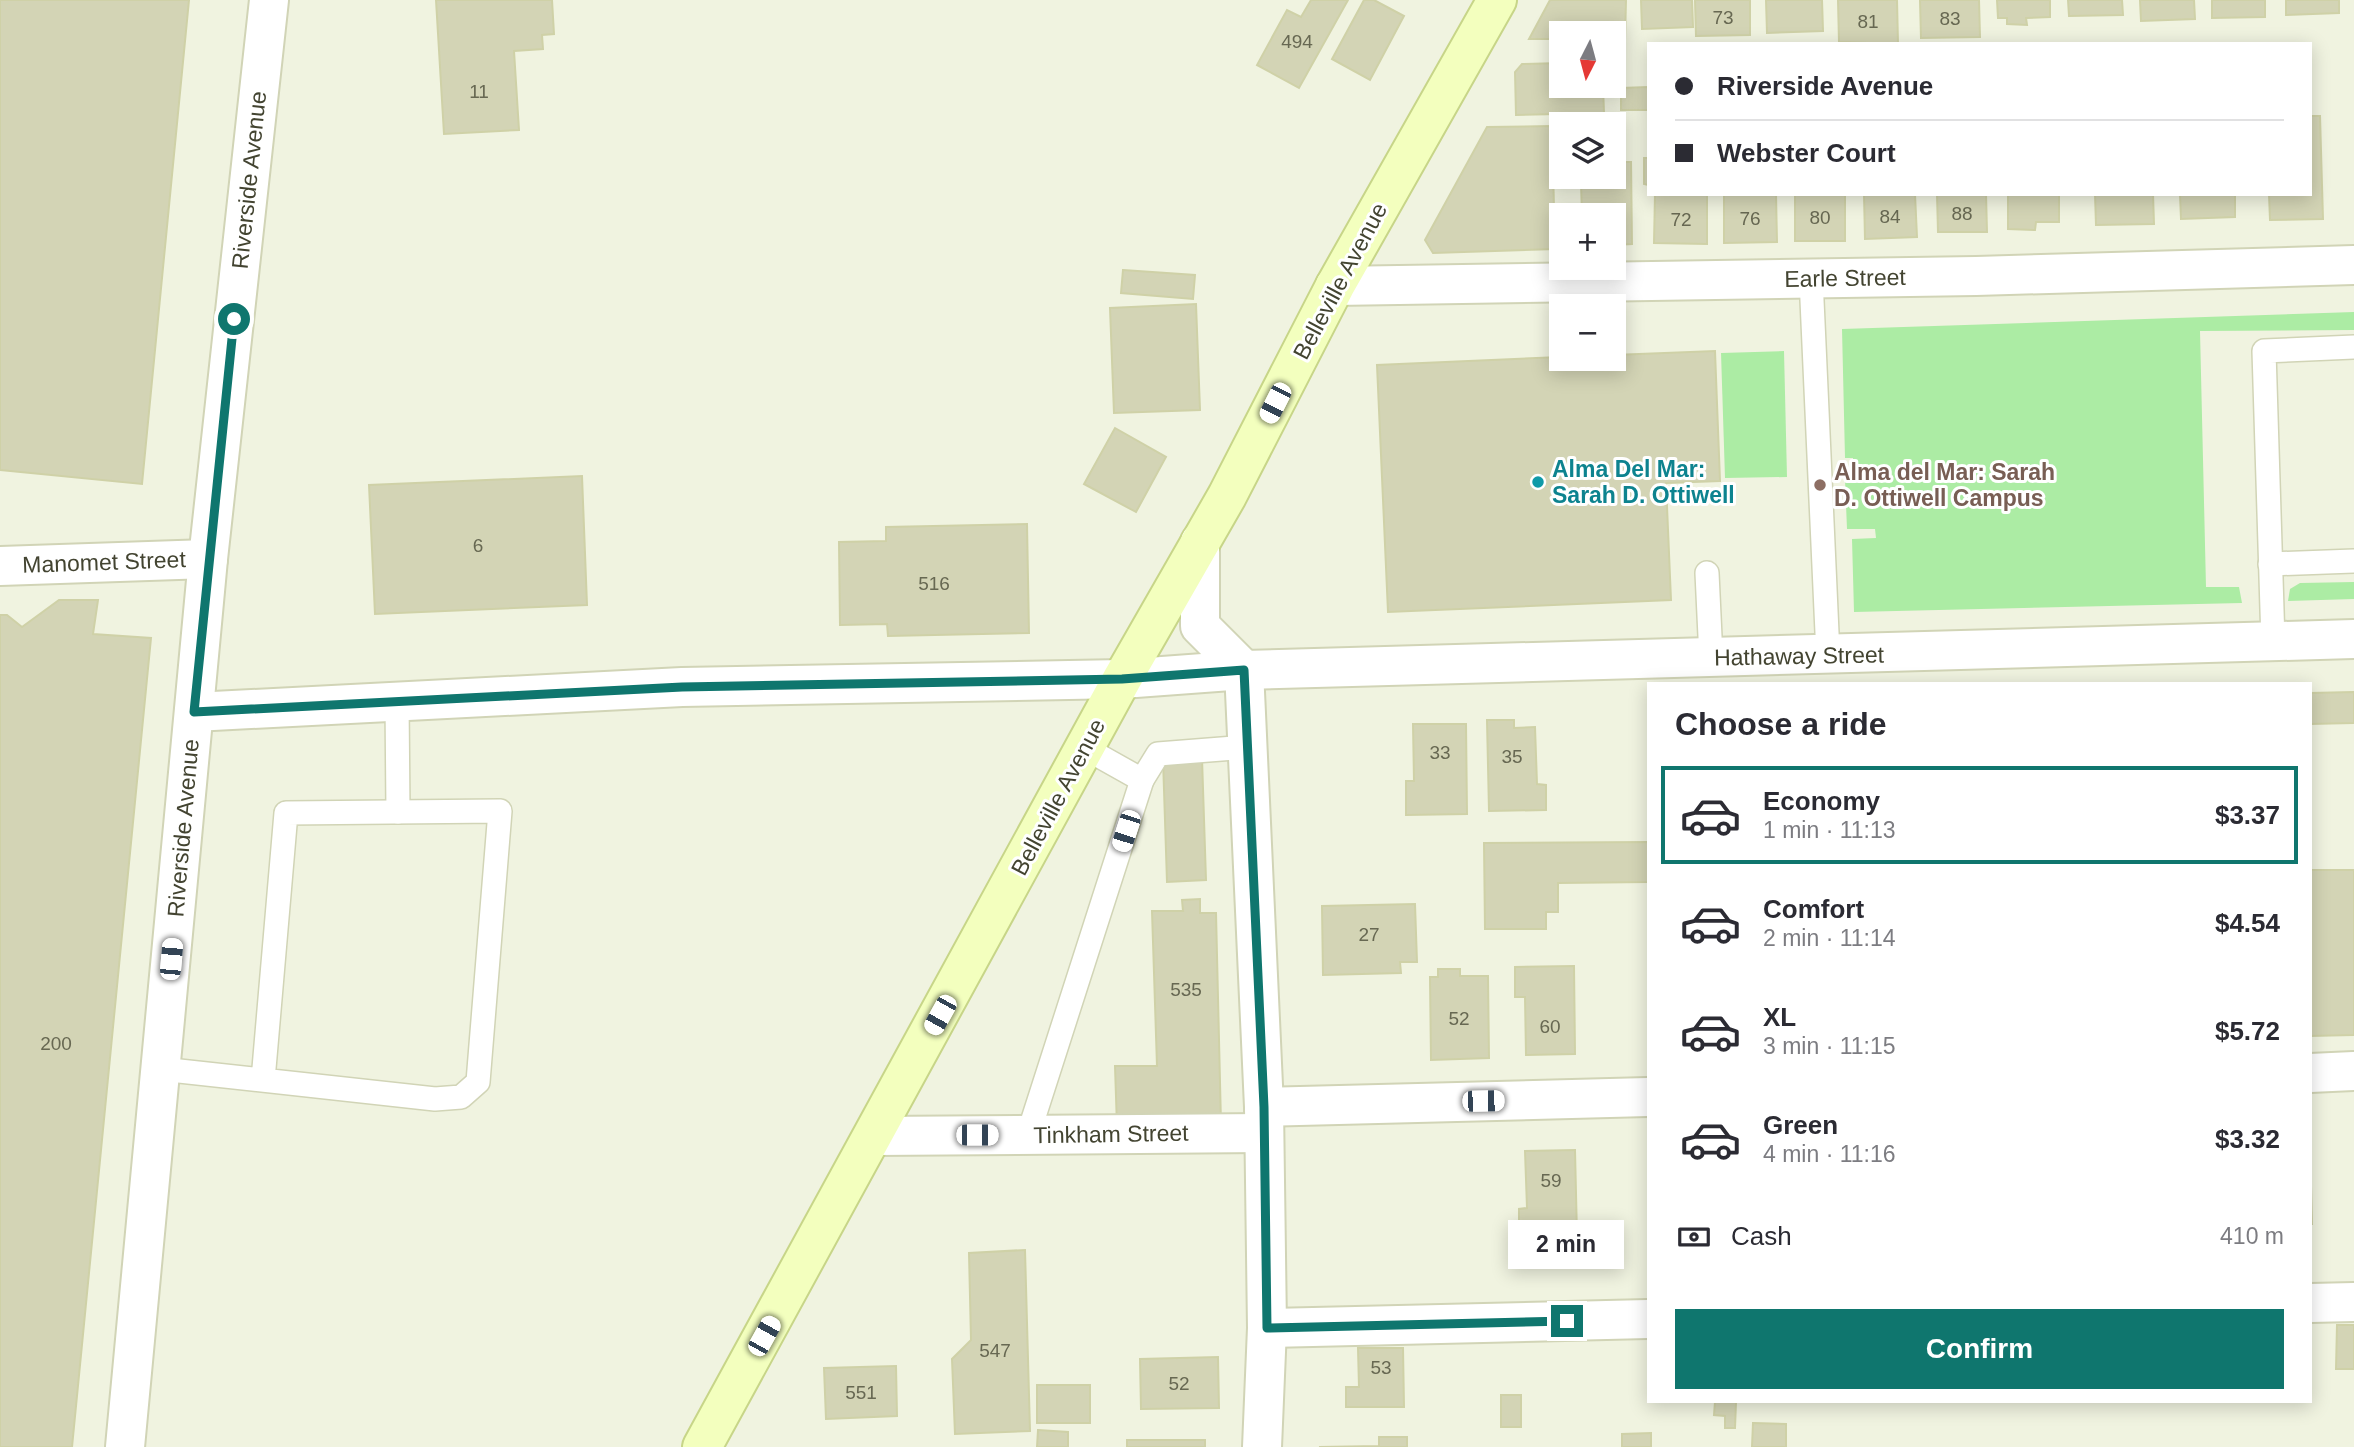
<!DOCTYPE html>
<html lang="en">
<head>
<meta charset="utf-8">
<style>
	:root { --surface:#fff; --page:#f2f2f3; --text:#2b2b33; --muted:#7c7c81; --line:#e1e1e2; --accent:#0f766e }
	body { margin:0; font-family:Helvetica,sans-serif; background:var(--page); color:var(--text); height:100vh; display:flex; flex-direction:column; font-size:26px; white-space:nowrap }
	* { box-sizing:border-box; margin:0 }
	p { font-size:23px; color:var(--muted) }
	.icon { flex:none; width:38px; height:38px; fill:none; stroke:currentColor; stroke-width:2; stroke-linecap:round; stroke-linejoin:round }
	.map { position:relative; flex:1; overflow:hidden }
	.side { position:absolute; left:1647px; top:682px; width:665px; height:721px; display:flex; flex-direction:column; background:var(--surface); border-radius:0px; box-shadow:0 4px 18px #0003 }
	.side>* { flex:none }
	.hud { position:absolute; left:1647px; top:42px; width:665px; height:154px; border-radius:0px; box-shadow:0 4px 18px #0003; display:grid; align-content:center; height:154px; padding:0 28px; background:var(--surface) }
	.needle { width:46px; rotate:186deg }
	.controls { position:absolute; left:1549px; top:21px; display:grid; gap:14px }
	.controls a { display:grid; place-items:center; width:77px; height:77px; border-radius:0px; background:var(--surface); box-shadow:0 4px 18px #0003; font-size:35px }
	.end { position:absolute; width:32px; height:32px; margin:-16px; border:9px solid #0f766e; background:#fff; box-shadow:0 0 0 4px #fff }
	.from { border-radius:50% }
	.bubble { position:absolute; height:49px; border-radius:0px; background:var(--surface); box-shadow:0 4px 18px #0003; font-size:23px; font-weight:700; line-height:49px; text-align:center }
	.car { position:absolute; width:21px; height:42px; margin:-21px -10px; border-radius:9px; box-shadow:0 0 5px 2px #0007; background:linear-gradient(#fff 24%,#345 0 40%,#fff 0 76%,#345 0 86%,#fff 0) }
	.hud b { display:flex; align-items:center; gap:24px; height:66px; font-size:26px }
	.hud b+b { border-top:2px solid var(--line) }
	.hud i { width:18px; height:18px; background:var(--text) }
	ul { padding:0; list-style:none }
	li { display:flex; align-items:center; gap:21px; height:98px; margin:0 14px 10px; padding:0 14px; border:4px solid transparent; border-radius:0px }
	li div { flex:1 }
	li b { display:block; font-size:26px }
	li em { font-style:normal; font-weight:700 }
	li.current { border-color:var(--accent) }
	li>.icon { width:63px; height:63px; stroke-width:1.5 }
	h2 { padding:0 28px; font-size:32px; line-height:84px }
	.pay { display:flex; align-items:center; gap:18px; height:77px; padding:0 28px; font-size:26px }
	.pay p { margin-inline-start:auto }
	.button { display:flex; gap:14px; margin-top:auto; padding:14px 28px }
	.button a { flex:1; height:80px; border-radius:0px; background:var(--accent); color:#fff; font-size:28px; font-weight:700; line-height:80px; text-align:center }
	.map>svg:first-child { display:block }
</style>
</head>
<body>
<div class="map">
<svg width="2354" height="1447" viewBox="0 0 2354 1447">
	<rect width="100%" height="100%" fill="#f0f3e0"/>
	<g fill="#aceca4">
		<path d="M2354,312v18l-154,1 6,256h33l3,16 -388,9 -2,-73 24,-1 -1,-9h-28l-2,-49h8v-22h-8l-3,-129z"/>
		<path d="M1784,351l3,126 -62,1 -4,-125z"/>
		<path d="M2354,582v17l-66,2 2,-12 10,-6z"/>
	</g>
	<g fill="#d3d4b5" stroke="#cfd1a7" stroke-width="2">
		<path d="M0,0h189l-47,484 -142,-14z"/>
		<path d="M436,0h116l2,34 -12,1 1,14 -29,2 5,79 -75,4z"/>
		<path d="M1311,0h37l-49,88 -42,-23 30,-55 14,7z"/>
		<path d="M1364,0h10l30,16 -34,64 -38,-21z"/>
		<path d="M1550,0h76l-1,40h-11v-7h-53v6h-32z"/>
		<path d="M1641,0h51l1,27 -51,2z"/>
		<path d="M1695,0h55v35l-54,1z"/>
		<path d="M1766,0h56l1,31 -56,2z"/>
		<path d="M1838,0h59l1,44 -59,-2z"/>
		<path d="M1920,0h59l1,37 -59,1z"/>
		<path d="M1997,0h53v17l-24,1 1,7 -20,-1v-6h-9z"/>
		<path d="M2068,0h54l1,15 -54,1z"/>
		<path d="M2140,0h54l1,19 -54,2z"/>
		<path d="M2212,0h53v17l-53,1z"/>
		<path d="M2286,0h53v13l-53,2z"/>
		<path d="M1561,63v23h42l1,27 -88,2 -1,-43 7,-8z"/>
		<path d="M1648,87v23h-27v-22z"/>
		<path d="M2310,116h10l3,103 -53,1 -1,-26h41z"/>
		<path d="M1552,126l3,123 -122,4 -8,-13 62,-113z"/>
		<path d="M1644,158h4v27l-4,-1z"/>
		<path d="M1614,162h17l1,82 -18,1v-30h-32l-1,-32 -12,1v-7h45z"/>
		<path d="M1655,194h52v50l-53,-1z"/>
		<path d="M1724,194h52l1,48 -53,1z"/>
		<rect x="1795" y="194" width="50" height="47"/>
		<path d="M1864,194h51l2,43 -52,2z"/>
		<path d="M1937,194h49l1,38h-49z"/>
		<path d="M2008,194h51v28h-23l-1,8 -27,-1z"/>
		<path d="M2095,194h58l1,30 -58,1z"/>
		<path d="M2180,194h55v23l-54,2z"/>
		<path d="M1123,270l72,5 -2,24 -72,-6z"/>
		<path d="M1196,304l4,106 -86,3 -4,-105z"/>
		<path d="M1715,351l5,130 -54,2 5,117 -283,12 -11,-247 184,-8 53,2v-4z"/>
		<path d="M1115,428l51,29 -30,55 -52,-28z"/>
		<path d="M582,476l5,129 -212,9 -6,-129z"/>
		<path d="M1027,524l2,109 -141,3 -1,-12 -47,1 -1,-83 47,-1v-14z"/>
		<path d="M59,600h39l-5,34 58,4 -79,809h-72v-832h7l15,12z"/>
		<path d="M2354,692v31l-44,1v-31z"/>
		<path d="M1487,720h27v8l21,-1 2,57 9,1v25l-57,1z"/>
		<path d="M1413,724h53l1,90 -61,1v-34h8z"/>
		<path d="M1202,758l4,122 -39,2 -4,-123z"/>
		<path d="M1648,842v40l-90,1v29h-12v17h-61l-1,-86z"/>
		<path d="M2310,870h44v165l-44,1z"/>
		<path d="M1200,899v14h16l5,211 -104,3 -2,-61h42l-5,-155h31l-1,-11z"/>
		<path d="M1415,904l2,58h-17l1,11 -78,2 -1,-69z"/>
		<path d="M1574,966l1,88 -49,1 -1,-58h-10v-30z"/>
		<path d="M1438,969h22v7h28l1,82 -58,2 -1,-83h8z"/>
		<path d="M2310,1148l2,76h-2z"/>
		<path d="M1575,1150l2,86 -58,2v-29l8,-1 -2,-57z"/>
		<path d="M1025,1250l5,181 -75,3 -3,-75 19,-19 -2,-87z"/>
		<path d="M2337,1325h17v44h-18z"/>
		<path d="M1358,1348h45l1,59h-58v-20h13z"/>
		<path d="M1218,1357l1,51 -78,1 -1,-50z"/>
		<path d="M896,1366l1,50 -71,3 -2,-51z"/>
		<rect x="1037" y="1385" width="53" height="38"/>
		<rect x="1501" y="1395" width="20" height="32"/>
		<path d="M1715,1402h21l-1,26h-10v-12l-11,-1z"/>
		<path d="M1753,1423l33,1v23h-34z"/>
		<path d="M1038,1430l30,2v15h-31z"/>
		<path d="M1651,1433v14h-29v-13z"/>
		<path d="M1379,1437h28v10h-88l60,-1z"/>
		<rect x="1127" y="1440" width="78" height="7"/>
	</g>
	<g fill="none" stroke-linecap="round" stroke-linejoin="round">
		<defs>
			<g id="service">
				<path d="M1811,278l17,377"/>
				<path d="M2270,564l84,-3"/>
				<path d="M1707,573l4,85"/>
				<path d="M2273,642l-9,-291 90,-4"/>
				<path d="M397,701l1,111"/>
				<path d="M1142,780l16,-26 89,-7"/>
				<path d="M161,1069l274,30 26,-2 17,-15 22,-271 -214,2 -23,267"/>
				<path d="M1028,1135l114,-355 -57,-32"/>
			</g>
			<g id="minor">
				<path d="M1335,286l641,-10 378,-11"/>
				<path d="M1200,542v84l44,44 20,437 3,221 -5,119"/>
				<path d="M0,566l208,-7"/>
				<path d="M194,712l488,-25 440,-8 122,-9 1110,-31"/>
				<path d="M2310,1073l44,-2"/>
				<path d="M1264,1107l384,-10"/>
				<path d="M874,1136l390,-3"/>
				<path d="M2310,1303l44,-1"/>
				<path d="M1267,1328l381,-9"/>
			</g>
			<path id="tertiary" d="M125,1447l83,-888 61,-559"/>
			<path id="secondary" d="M702,1447l420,-768 105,-183 108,-210 162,-286"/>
		</defs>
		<use href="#service" stroke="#d1d4b6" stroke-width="26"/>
		<use href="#minor" stroke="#d1d4b6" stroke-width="42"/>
		<use href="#tertiary" stroke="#d1d4b6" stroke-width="42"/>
		<use href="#secondary" stroke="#c7d588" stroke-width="42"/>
		<use href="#service" stroke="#fff" stroke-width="23"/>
		<use href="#minor" stroke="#fff" stroke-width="38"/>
		<use href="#tertiary" stroke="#fff" stroke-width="38"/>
		<use href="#secondary" stroke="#f3ffbe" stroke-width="38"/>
	</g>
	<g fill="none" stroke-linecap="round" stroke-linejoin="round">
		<path stroke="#0f766e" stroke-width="9" d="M234,319l-40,393 488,-25 440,-8 122,-9 20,437 3,221 300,-7"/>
	</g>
	<circle fill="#0f9aa8" stroke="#fff" stroke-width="2.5" cx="1538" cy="482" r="7"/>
	<circle fill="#8d6e63" stroke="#fff" stroke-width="2.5" cx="1820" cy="485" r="7"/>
	<g text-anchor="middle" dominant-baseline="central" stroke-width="6" stroke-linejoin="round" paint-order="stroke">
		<g font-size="19" fill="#676852">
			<text x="1723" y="17">73</text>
			<text x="1950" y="18">83</text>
			<text x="1868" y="21">81</text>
			<text x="1297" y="41">494</text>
			<text x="479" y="91">11</text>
			<text x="1962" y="213">88</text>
			<text x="1890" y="216">84</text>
			<text x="1820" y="217">80</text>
			<text x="1750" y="218">76</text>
			<text x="1681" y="219">72</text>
			<text x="478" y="545">6</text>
			<text x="934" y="583">516</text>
			<text x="1440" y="752">33</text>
			<text x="1512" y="756">35</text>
			<text x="1369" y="934">27</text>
			<text x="1186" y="989">535</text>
			<text x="1459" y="1018">52</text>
			<text x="1550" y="1026">60</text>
			<text x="56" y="1043">200</text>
			<text x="1551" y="1180">59</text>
			<text x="995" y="1350">547</text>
			<text x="1381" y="1367">53</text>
			<text x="1179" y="1383">52</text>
			<text x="861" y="1392">551</text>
		</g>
		<g font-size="23" fill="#434431" stroke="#fff">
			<text transform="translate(249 180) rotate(-84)">Riverside Avenue</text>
			<text transform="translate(1845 278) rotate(-1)">Earle Street</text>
			<text transform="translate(1340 281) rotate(-62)">Belleville Avenue</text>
			<text transform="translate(104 562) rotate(-2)">Manomet Street</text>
			<text transform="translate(1799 656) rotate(-1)">Hathaway Street</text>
			<text transform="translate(1058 797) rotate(-62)">Belleville Avenue</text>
			<text transform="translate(183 828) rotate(-85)">Riverside Avenue</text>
			<text transform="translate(1111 1134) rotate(-1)">Tinkham Street</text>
		</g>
		<g font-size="23" font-weight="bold" fill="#0d838f" stroke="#fff" text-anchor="start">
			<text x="1552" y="469">Alma Del Mar:<tspan x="1552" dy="26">Sarah D. Ottiwell</tspan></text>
		</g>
		<g font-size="23" font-weight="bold" fill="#785e54" stroke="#fff" text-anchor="start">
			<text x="1834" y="472">Alma del Mar: Sarah<tspan x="1834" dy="26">D. Ottiwell Campus</tspan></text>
		</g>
	</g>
</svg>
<div class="controls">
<a><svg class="needle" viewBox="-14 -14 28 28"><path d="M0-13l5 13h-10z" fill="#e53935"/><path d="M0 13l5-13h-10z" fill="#7c7c81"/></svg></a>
<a><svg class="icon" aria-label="layers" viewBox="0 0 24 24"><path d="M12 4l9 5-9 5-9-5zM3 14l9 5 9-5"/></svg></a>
<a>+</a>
<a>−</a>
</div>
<i class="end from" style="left:234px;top:319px"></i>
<i class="end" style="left:1567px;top:1321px"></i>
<div class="bubble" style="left:1508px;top:1220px;width:116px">2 min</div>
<i class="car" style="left:1275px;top:403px;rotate:207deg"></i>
<i class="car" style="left:1126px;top:831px;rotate:198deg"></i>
<i class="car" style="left:171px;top:959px;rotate:5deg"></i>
<i class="car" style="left:940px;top:1015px;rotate:209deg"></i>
<i class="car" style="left:1483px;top:1101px;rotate:89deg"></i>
<i class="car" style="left:977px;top:1135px;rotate:90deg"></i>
<i class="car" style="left:764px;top:1336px;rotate:29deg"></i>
<div class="hud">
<b><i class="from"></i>Riverside Avenue</b>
<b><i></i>Webster Court</b>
</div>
<section class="side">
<h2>Choose a ride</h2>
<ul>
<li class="current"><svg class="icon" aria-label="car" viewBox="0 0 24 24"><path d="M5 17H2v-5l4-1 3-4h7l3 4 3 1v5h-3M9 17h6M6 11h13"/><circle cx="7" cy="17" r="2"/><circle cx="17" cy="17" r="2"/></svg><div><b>Economy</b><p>1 min · 11:13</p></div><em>$3.37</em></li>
<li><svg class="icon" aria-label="car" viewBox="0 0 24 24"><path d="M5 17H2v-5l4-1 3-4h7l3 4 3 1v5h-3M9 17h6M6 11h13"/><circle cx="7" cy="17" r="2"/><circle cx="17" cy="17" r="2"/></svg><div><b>Comfort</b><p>2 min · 11:14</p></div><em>$4.54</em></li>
<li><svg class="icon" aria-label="car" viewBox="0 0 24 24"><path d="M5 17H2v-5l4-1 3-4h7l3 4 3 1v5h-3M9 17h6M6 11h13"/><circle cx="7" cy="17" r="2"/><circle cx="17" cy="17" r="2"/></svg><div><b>XL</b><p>3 min · 11:15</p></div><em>$5.72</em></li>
<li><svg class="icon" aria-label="car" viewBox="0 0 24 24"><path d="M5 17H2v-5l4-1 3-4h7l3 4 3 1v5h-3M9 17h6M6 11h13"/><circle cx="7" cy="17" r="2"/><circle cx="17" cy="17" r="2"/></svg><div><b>Green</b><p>4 min · 11:16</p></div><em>$3.32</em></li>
</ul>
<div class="pay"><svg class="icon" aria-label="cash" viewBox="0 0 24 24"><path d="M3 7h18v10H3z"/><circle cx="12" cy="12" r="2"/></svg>Cash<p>410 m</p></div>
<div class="button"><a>Confirm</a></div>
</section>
</div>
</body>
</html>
